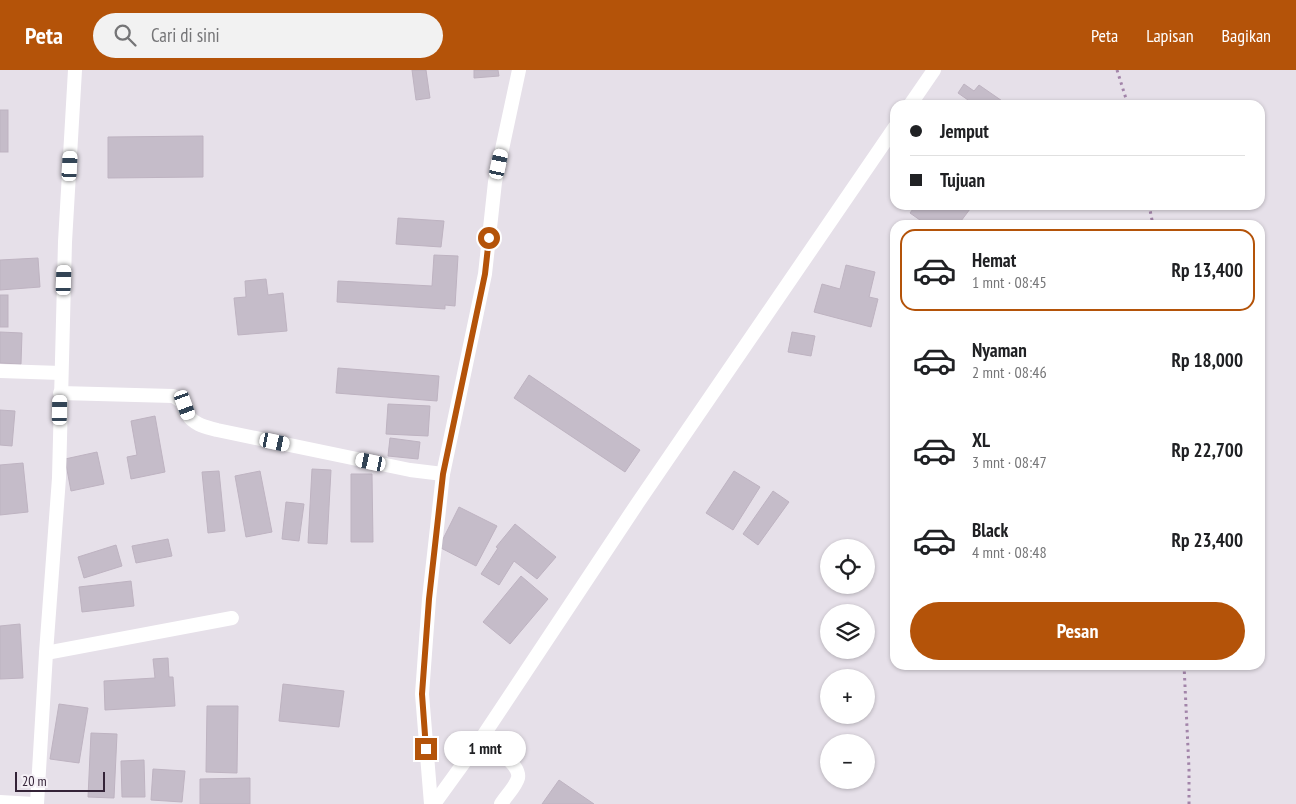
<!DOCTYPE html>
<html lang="id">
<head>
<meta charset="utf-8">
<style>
	:root { --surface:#fff; --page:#f2f2f2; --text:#202124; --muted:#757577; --line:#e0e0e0; --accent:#b45309 }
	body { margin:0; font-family:"PT Sans Narrow",sans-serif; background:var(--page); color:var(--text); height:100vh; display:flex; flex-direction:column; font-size:19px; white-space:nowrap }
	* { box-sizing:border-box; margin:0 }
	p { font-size:16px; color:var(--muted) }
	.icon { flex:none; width:28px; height:28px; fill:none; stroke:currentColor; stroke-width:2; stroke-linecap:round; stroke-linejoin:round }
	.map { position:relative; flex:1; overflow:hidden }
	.details { position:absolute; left:890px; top:150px; width:375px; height:450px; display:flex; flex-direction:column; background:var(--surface); border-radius:15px; box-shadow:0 1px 4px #0004 }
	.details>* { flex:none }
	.hud { position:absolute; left:890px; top:30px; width:375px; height:110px; border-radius:15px; box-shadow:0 1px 4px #0004; display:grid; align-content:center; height:110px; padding:0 20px; background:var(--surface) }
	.controls { position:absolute; left:820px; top:469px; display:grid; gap:10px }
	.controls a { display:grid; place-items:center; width:55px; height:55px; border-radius:50%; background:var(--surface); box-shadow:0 1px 4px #0004; font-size:25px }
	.scale { position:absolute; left:15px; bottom:12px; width:90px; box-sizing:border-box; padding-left:5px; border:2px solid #342337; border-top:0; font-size:14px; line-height:18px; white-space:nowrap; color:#342337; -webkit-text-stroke:4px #f4f0f6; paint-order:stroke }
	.end { position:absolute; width:22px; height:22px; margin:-11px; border:6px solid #b45309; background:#fff; box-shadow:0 0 0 2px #fff }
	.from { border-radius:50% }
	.bubble { position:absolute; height:35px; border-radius:18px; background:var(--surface); box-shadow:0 1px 4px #0004; font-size:16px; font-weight:700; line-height:35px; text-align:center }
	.car { position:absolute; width:15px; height:30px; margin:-15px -8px; border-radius:6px; box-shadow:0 0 4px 1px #0007; background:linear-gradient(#fff 24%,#345 0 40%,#fff 0 76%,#345 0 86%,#fff 0) }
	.hud b { display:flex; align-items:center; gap:18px; height:48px; font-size:19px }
	.hud b+b { border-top:1px solid var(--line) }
	.hud i { width:12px; height:12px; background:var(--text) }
	ul { padding:9px 0 0; list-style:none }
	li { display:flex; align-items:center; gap:15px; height:82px; margin:0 10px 8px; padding:0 10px; border:2px solid transparent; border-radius:15px }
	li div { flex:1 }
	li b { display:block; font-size:19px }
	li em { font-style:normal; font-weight:700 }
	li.current { border-color:var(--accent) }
	li>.icon { width:45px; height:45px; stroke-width:1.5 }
	.cta { display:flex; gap:10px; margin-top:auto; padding:10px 20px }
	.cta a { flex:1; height:58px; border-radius:30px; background:var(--accent); color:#fff; font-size:20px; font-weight:700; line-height:58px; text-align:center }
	header { display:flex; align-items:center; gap:30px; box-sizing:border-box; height:70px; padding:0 25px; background:var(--accent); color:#fff }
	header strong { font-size:24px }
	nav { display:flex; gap:28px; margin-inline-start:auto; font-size:18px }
	.search { width:350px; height:45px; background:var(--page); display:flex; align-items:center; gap:12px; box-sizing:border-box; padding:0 18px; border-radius:28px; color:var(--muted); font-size:19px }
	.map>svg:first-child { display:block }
</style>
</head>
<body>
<header>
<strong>Peta</strong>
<div class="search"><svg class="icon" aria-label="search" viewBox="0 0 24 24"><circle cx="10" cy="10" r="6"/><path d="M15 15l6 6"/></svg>Cari di sini</div>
<nav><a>Peta</a><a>Lapisan</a><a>Bagikan</a></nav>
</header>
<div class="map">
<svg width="1296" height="734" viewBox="0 0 1296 734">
	<rect width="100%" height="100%" fill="#e6e0e9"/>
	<g fill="#c5bcc9" stroke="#beb3c1">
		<path d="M412,0h14l4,28 -14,2z"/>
		<path d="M474,0h24l1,6 -25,2z"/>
		<path d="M964,14l10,7 5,-6 29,20h-43l3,-5 -10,-7z"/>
		<rect x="0" y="40" width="8" height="42"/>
		<path d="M203,66v41l-95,1v-41z"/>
		<path d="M916,135h57l-15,20h-31l-17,-12z"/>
		<path d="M398,148l46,3 -3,26 -45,-3z"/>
		<path d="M434,185l24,1 -3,50 -10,-1v4l-108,-7 1,-21 94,5z"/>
		<path d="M38,188l2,29 -40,3v-30z"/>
		<path d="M846,195l29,7 -6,25 9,2 -7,28 -57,-15 8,-28 18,5z"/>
		<path d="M266,209l2,16 15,-2 4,38 -49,4 -4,-37 12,-1 -1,-16z"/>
		<rect x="0" y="225" width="8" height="32"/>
		<path d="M0,262l22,1 -1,31 -21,-1z"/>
		<path d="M792,262l23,4 -4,20 -23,-4z"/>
		<path d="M338,298l101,8 -2,25 -101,-8z"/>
		<path d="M529,305l111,75 -15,22 -111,-74z"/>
		<path d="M388,334l42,2 -2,30 -42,-2z"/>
		<path d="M0,340l15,1 -3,35 -12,-1z"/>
		<path d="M155,346l10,56 -34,7 -4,-22 10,-2 -6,-34z"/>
		<path d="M390,368l30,4 -2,17 -30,-3z"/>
		<path d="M97,382l7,32 -33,7 -6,-32z"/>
		<path d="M23,393l5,49 -28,3v-50z"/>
		<path d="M312,399l19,1 -4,74 -19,-1z"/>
		<path d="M219,401l6,60 -17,2 -6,-61z"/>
		<path d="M260,401l12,61 -26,5 -11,-61z"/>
		<path d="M734,401l26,16 -27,43 -27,-17z"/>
		<path d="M351,404h21l1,68h-22z"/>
		<path d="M773,421l16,11 -31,43 -15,-11z"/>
		<path d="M286,432l18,2 -5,37 -17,-2z"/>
		<path d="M459,437l38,19 -21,40 -37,-19z"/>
		<path d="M515,454l41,33 -19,22 -23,-18 -15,24 -18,-11 17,-26 -2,-1z"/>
		<path d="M168,469l4,17 -36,7 -4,-17z"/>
		<path d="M116,475l6,21 -38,12 -6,-21z"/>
		<path d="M521,506l27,23 -38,45 -27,-22z"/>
		<path d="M131,511l3,25 -52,6 -3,-25z"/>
		<path d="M20,554l3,54 -23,1v-53z"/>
		<path d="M168,588l1,19h4l2,29 -70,4 -1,-29 51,-3 -2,-19z"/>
		<path d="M283,614l61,7 -5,36 -60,-6z"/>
		<path d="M59,634l29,4 -9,55 -29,-4z"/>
		<path d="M207,636h31l-1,67 -31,-1z"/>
		<path d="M91,663l26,1 -3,64 -26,-1z"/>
		<path d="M144,690l1,37h-23l-1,-36z"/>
		<path d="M153,699l32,2 -3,31 -31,-2z"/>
		<path d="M250,708v26h-50v-25z"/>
		<path d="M559,710l35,24h-52z"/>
	</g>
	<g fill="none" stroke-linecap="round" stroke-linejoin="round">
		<g stroke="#a284a9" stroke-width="3" stroke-dasharray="2.5 4" stroke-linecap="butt">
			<path d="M1117,0l11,35"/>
			<path d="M1149,135l4,20"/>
			<path d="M1184,595l5,104v35"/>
		</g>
		<path stroke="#fff" stroke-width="14" d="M481,669c10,7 40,25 37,39 -2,8 -12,18 -17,26"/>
		<g stroke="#fff" stroke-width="14">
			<path d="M910,35l24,-35"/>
			<path d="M0,301l61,2"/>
			<path d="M60,323l113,3c12,6 9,9 15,19 6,10 19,12 29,15l193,40 33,4 42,-200 10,-92 24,-112"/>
			<path d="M46,583l186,-35"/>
			<path d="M0,732l34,2"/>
			<path d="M37,734l9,-151 13,-175 6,-236 10,-172"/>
			<path d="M431,734l-9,-110 7,-95 14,-125"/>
			<path d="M434,734l47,-65 156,-235 258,-377"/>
		</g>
	</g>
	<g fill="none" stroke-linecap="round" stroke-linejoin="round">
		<path stroke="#b45309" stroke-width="6" d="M426,679l-4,-55 7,-95 14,-125 42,-200 4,-36"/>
	</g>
</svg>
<div class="controls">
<a><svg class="icon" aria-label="locate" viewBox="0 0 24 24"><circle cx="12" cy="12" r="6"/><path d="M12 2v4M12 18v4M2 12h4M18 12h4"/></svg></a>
<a><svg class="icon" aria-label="layers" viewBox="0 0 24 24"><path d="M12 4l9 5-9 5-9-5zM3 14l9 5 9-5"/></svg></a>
<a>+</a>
<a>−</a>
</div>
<div class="scale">20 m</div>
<i class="end from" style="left:489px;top:168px"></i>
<i class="end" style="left:426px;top:679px"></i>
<div class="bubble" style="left:444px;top:661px;width:82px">1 mnt</div>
<i class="car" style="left:499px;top:94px;rotate:12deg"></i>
<i class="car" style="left:70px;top:96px;rotate:3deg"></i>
<i class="car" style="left:64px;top:210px;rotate:2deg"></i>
<i class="car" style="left:185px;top:335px;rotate:160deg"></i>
<i class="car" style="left:60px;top:340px;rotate:1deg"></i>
<i class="car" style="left:275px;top:372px;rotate:102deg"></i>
<i class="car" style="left:371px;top:392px;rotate:282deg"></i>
<div class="hud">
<b><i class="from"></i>Jemput</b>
<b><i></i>Tujuan</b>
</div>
<section class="details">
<ul>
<li class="current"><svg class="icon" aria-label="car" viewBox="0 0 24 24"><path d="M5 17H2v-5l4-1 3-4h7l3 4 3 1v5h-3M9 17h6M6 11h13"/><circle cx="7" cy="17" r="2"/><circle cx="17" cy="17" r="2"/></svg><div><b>Hemat</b><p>1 mnt · 08:45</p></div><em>Rp 13,400</em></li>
<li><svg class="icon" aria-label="car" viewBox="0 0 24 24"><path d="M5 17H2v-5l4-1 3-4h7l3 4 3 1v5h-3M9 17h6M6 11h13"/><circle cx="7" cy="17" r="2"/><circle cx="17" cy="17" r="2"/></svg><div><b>Nyaman</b><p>2 mnt · 08:46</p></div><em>Rp 18,000</em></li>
<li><svg class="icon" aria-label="car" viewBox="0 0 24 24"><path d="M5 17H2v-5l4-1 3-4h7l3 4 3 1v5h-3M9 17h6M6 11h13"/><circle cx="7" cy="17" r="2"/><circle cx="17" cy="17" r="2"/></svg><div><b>XL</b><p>3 mnt · 08:47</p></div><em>Rp 22,700</em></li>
<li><svg class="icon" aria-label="car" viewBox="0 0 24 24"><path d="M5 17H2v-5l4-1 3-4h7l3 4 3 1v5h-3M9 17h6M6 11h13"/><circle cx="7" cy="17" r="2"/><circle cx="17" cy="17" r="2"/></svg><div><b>Black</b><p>4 mnt · 08:48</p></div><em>Rp 23,400</em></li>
</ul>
<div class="cta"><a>Pesan</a></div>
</section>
</div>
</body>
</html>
